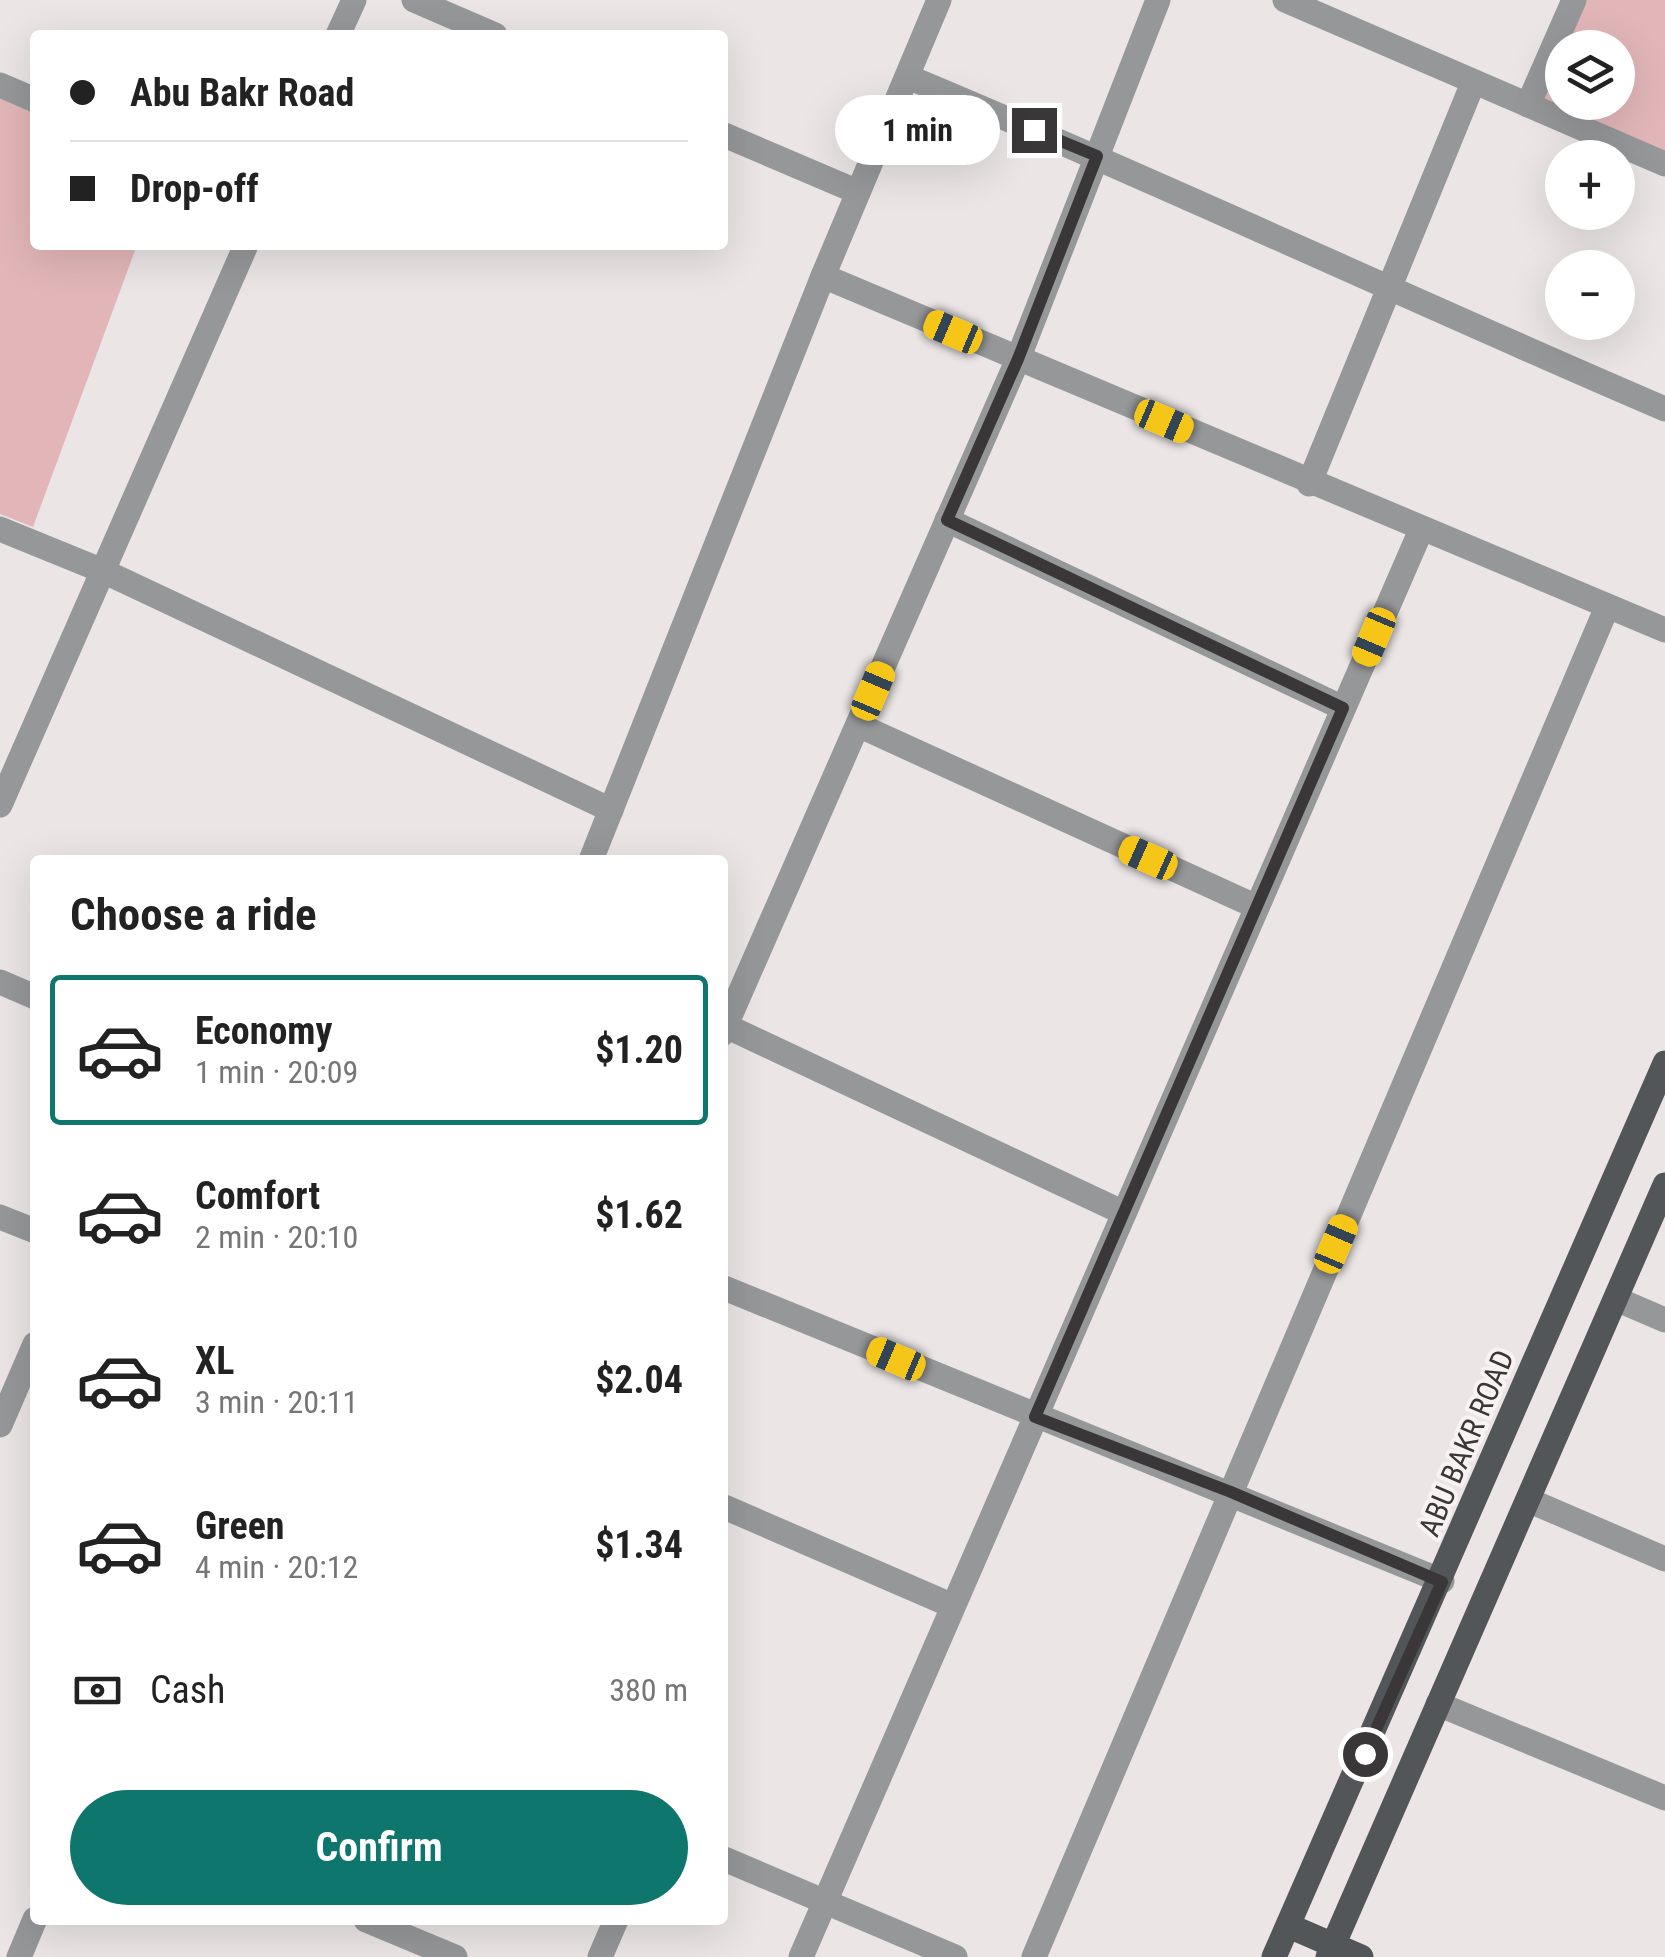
<!DOCTYPE html>
<html lang="en">
<head>
<meta charset="utf-8">
<style>
	:root { --surface:#fff; --page:#f2f2f2; --text:#222; --muted:#767676; --line:#e0e0e0; --accent:#0f766e }
	body { margin:0; font-family:"Roboto Condensed",sans-serif; background:var(--page); color:var(--text); height:100vh; display:flex; flex-direction:column; font-size:38px; white-space:nowrap }
	* { box-sizing:border-box; margin:0 }
	p { font-size:32px; color:var(--muted) }
	.icon { flex:none; width:55px; height:55px; fill:none; stroke:currentColor; stroke-width:2; stroke-linecap:round; stroke-linejoin:round }
	.map { position:relative; flex:1; overflow:hidden }
	.side { position:absolute; left:30px; top:855px; width:698px; height:1070px; display:flex; flex-direction:column; background:var(--surface); border-radius:10px; box-shadow:0 10px 40px #0002 }
	.side>* { flex:none }
	.top-card { position:absolute; left:30px; top:30px; width:698px; height:220px; border-radius:10px; box-shadow:0 10px 40px #0002; display:grid; align-content:center; height:220px; padding:0 40px; background:var(--surface) }
	.tools { position:absolute; left:1545px; top:30px; display:grid; gap:20px }
	.tools a { display:grid; place-items:center; width:90px; height:90px; border-radius:50%; background:var(--surface); box-shadow:0 10px 40px #0002; font-size:50px }
	.end { position:absolute; width:45px; height:45px; margin:-22px; border:12px solid #393737; background:#fff; box-shadow:0 0 0 5px #fff }
	.from { border-radius:50% }
	.bubble { position:absolute; height:70px; border-radius:35px; background:var(--surface); box-shadow:0 10px 40px #0002; font-size:32px; font-weight:700; line-height:70px; text-align:center }
	.car { position:absolute; width:30px; height:60px; margin:-30px -15px; border-radius:12px; box-shadow:0 0 8px 2px #0007; background:linear-gradient(#f5c518 24%,#345 0 40%,#f5c518 0 76%,#345 0 86%,#f5c518 0) }
	.top-card b { display:flex; align-items:center; gap:35px; height:95px; font-size:38px }
	.top-card b+b { border-top:2px solid var(--line) }
	.top-card i { width:25px; height:25px; background:var(--text) }
	ul { padding:0; list-style:none }
	li { display:flex; align-items:center; gap:30px; height:150px; margin:0 20px 15px; padding:0 20px; border:5px solid transparent; border-radius:10px }
	li div { flex:1 }
	li b { display:block; font-size:38px }
	li em { font-style:normal; font-weight:700 }
	li.on { border-color:var(--accent) }
	li>.icon { width:90px; height:90px; stroke-width:1.5 }
	h2 { padding:0 40px; font-size:45px; line-height:120px }
	.pay { display:flex; align-items:center; gap:25px; height:110px; padding:0 40px; font-size:38px }
	.pay p { margin-inline-start:auto }
	.button { display:flex; gap:20px; margin-top:auto; padding:20px 40px }
	.button a { flex:1; height:115px; border-radius:60px; background:var(--accent); color:#fff; font-size:40px; font-weight:700; line-height:115px; text-align:center }
	.map>svg:first-child { display:block }
</style>
</head>
<body>
<div class="map">
<svg width="1665" height="1957" viewBox="0 0 1665 1957">
	<rect width="100%" height="100%" fill="#ebe5e5"/>
	<g fill="#e2b6b9" fill-rule="evenodd">
		<path d="M1574,0h91v164l-137,-59zM1562,48h56v54h-56z"/>
		<path d="M0,77l35,15v153h102l-104,282 -33,-13z"/>
	</g>
	<g fill="none" stroke-linecap="round" stroke-linejoin="round">
		<g stroke="#959799" stroke-width="25">
			<path d="M414,0l81,35"/>
			<path d="M1285,0l380,164"/>
			<path d="M338,35l16,-35"/>
			<path d="M908,77c255,106 504,224 757,332"/>
			<path d="M0,85l35,15"/>
			<path d="M1528,105l46,-105"/>
			<path d="M722,134l136,58"/>
			<path d="M823,276l842,354"/>
			<path d="M1309,484l164,-401"/>
			<path d="M947,520l396,188"/>
			<path d="M0,529l103,42 508,239"/>
			<path d="M858,725l399,182"/>
			<path d="M0,805l246,-560"/>
			<path d="M591,860l232,-584 116,-276"/>
			<path d="M0,982l35,15"/>
			<path d="M726,1026l398,187"/>
			<path d="M722,1034l296,-675 140,-359"/>
			<path d="M0,1217l35,14"/>
			<path d="M722,1287l720,294"/>
			<path d="M1616,1299l49,21"/>
			<path d="M0,1425l35,-81"/>
			<path d="M1528,1500l137,59"/>
			<path d="M722,1506l231,100"/>
			<path d="M1438,1704l227,94"/>
			<path d="M722,1858l233,99"/>
			<path d="M366,1920l89,37"/>
			<path d="M19,1957l16,-38"/>
			<path d="M600,1957l16,-37"/>
			<path d="M801,1957l620,-1427"/>
			<path d="M1034,1957l573,-1350"/>
		</g>
		<g stroke="#535659" stroke-width="25">
			<path d="M1289,1926l72,31"/>
			<path d="M1274,1957l391,-894"/>
			<path d="M1328,1957l337,-772"/>
		</g>
	</g>
	<g fill="none" stroke-linecap="round" stroke-linejoin="round">
		<path stroke="#393737" stroke-width="12" d="M1034,130l63,26 -79,203 -71,161 396,188 -308,709 196,75 211,90 -77,172"/>
	</g>
	<g text-anchor="middle" dominant-baseline="central" stroke-width="8" stroke-linejoin="round" paint-order="stroke">
		<g font-size="30" fill="#393737" stroke="#f9f2f2">
			<text transform="translate(1466 1443) rotate(-67)">ABU BAKR ROAD</text>
		</g>
	</g>
</svg>
<div class="tools">
<a><svg class="icon" aria-label="layers" viewBox="0 0 24 24"><path d="M12 4l9 5-9 5-9-5zM3 14l9 5 9-5"/></svg></a>
<a>+</a>
<a>−</a>
</div>
<i class="end from" style="left:1365px;top:1754px"></i>
<i class="end" style="left:1034px;top:130px"></i>
<div class="bubble" style="left:835px;top:95px;width:165px">1 min</div>
<i class="car" style="left:953px;top:332px;rotate:293deg"></i>
<i class="car" style="left:1164px;top:421px;rotate:113deg"></i>
<i class="car" style="left:1374px;top:637px;rotate:203deg"></i>
<i class="car" style="left:873px;top:691px;rotate:23deg"></i>
<i class="car" style="left:1148px;top:858px;rotate:294deg"></i>
<i class="car" style="left:1336px;top:1244px;rotate:23deg"></i>
<i class="car" style="left:896px;top:1359px;rotate:293deg"></i>
<div class="top-card">
<b><i class="from"></i>Abu Bakr Road</b>
<b><i></i>Drop-off</b>
</div>
<section class="side">
<h2>Choose a ride</h2>
<ul>
<li class="on"><svg class="icon" aria-label="car" viewBox="0 0 24 24"><path d="M5 17H2v-5l4-1 3-4h7l3 4 3 1v5h-3M9 17h6M6 11h13"/><circle cx="7" cy="17" r="2"/><circle cx="17" cy="17" r="2"/></svg><div><b>Economy</b><p>1 min · 20:09</p></div><em>$1.20</em></li>
<li><svg class="icon" aria-label="car" viewBox="0 0 24 24"><path d="M5 17H2v-5l4-1 3-4h7l3 4 3 1v5h-3M9 17h6M6 11h13"/><circle cx="7" cy="17" r="2"/><circle cx="17" cy="17" r="2"/></svg><div><b>Comfort</b><p>2 min · 20:10</p></div><em>$1.62</em></li>
<li><svg class="icon" aria-label="car" viewBox="0 0 24 24"><path d="M5 17H2v-5l4-1 3-4h7l3 4 3 1v5h-3M9 17h6M6 11h13"/><circle cx="7" cy="17" r="2"/><circle cx="17" cy="17" r="2"/></svg><div><b>XL</b><p>3 min · 20:11</p></div><em>$2.04</em></li>
<li><svg class="icon" aria-label="car" viewBox="0 0 24 24"><path d="M5 17H2v-5l4-1 3-4h7l3 4 3 1v5h-3M9 17h6M6 11h13"/><circle cx="7" cy="17" r="2"/><circle cx="17" cy="17" r="2"/></svg><div><b>Green</b><p>4 min · 20:12</p></div><em>$1.34</em></li>
</ul>
<div class="pay"><svg class="icon" aria-label="cash" viewBox="0 0 24 24"><path d="M3 7h18v10H3z"/><circle cx="12" cy="12" r="2"/></svg>Cash<p>380 m</p></div>
<div class="button"><a>Confirm</a></div>
</section>
</div>
</body>
</html>
